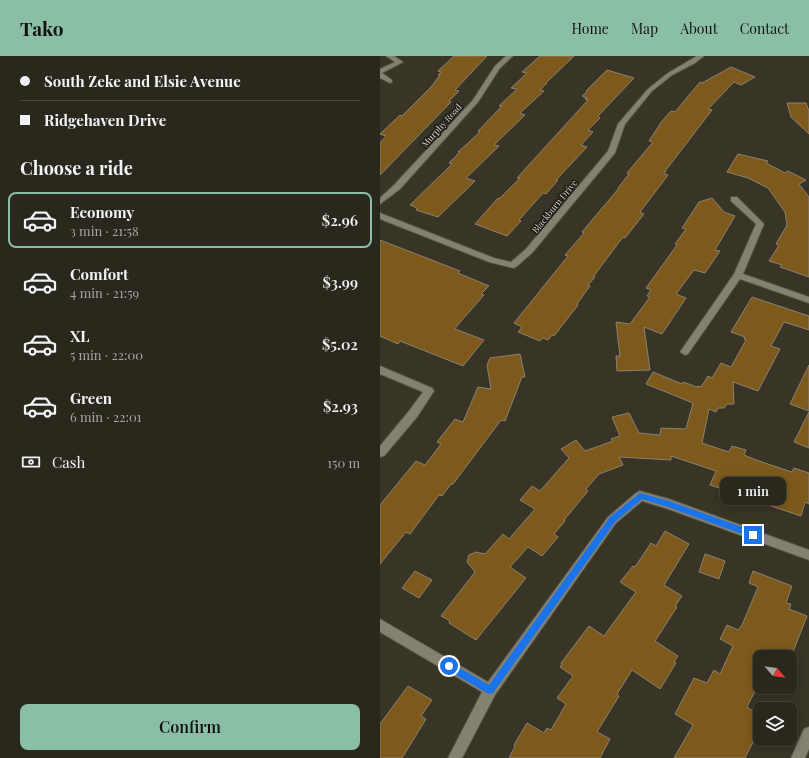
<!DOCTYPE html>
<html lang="en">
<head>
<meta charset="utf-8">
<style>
	:root { --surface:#2a271c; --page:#322f25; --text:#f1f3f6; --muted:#a5a5a3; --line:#46443b; --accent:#8abfa5 }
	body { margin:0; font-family:"Playfair Display",serif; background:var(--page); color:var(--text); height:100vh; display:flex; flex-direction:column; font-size:15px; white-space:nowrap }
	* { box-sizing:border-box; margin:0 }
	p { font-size:13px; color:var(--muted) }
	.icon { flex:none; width:22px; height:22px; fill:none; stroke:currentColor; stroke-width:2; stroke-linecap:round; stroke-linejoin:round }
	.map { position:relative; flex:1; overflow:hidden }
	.sheet { display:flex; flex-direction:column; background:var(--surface); width:380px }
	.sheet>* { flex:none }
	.banner { display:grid; align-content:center; height:88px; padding:0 20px; background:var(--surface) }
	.needle { width:26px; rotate:118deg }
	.tools { position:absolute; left:373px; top:594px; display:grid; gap:8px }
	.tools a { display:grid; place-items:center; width:44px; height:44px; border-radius:8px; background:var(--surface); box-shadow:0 2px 10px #0003,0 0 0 1px var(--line); font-size:20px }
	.end { position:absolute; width:18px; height:18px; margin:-9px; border:5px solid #1a73e8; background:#fff; box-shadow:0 0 0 2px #fff }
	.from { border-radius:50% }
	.bubble { position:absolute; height:28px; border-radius:8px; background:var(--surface); box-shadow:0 2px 10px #0003,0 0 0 1px var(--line); font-size:13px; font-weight:600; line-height:28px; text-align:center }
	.banner b { display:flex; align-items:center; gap:14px; height:38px; font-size:15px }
	.banner b+b { border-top:1px solid var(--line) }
	.banner i { width:10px; height:10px; background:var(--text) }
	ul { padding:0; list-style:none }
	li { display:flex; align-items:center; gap:12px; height:56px; margin:0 8px 6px; padding:0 12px; border:2px solid transparent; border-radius:8px }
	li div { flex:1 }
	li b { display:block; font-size:15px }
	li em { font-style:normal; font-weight:600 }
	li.current { border-color:var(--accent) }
	li>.icon { width:36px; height:36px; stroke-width:1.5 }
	h2 { padding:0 20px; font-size:18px; line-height:48px }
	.pay { display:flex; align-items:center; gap:10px; height:44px; padding:0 20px; font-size:15px }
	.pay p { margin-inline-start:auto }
	.primary-button { display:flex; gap:8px; margin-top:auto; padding:8px 20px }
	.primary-button a { flex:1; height:46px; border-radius:8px; background:var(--accent); color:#111; font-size:16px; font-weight:600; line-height:46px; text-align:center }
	header { display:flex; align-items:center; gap:24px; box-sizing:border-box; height:56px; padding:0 20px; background:var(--accent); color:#111 }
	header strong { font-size:19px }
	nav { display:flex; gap:22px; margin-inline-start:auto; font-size:14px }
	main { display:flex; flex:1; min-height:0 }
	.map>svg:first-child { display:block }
</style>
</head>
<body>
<header>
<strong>Tako</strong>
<nav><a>Home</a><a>Map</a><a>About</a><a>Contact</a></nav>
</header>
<main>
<section class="sheet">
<div class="banner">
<b><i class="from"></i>South Zeke and Elsie Avenue</b>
<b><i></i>Ridgehaven Drive</b>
</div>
<h2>Choose a ride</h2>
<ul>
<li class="current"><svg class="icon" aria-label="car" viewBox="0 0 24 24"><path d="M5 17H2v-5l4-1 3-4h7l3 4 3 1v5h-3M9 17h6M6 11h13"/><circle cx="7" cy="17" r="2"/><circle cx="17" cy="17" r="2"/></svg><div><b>Economy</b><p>3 min · 21:58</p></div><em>$2.96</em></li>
<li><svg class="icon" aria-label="car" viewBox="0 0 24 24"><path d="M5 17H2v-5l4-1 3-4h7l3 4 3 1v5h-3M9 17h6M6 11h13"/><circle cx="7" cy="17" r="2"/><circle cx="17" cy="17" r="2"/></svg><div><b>Comfort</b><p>4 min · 21:59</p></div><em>$3.99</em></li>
<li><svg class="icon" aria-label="car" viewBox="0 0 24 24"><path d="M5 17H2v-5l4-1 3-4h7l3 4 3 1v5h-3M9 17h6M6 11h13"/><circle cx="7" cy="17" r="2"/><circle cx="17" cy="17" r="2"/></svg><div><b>XL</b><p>5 min · 22:00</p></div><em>$5.02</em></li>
<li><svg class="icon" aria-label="car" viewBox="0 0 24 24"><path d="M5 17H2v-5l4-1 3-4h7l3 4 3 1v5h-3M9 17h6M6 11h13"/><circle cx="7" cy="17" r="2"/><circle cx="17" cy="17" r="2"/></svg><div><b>Green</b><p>6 min · 22:01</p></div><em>$2.93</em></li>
</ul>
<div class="pay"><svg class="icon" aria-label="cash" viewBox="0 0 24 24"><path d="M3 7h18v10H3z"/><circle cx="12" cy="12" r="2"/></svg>Cash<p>150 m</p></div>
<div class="primary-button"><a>Confirm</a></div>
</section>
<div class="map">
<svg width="429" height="702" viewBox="0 0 429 702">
	<rect width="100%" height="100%" fill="#383426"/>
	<g fill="#7d591b" stroke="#8b8173">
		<path d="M74,0h33l-32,34 4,1 -10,10 2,1 -71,73v-32l6,-7 -6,-2 20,-19 2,1 29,-29 9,-12h-2l3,-3 -3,-1z"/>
		<path d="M160,0h34l-28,27h1l-7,7 4,1 -24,22 5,2 -31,30 5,1 -33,32 9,3 -37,36 -22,-7 1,-2 -7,-3 42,-41 -3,-1 11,-11h-2l22,-20 -2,-1 24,-25h-3l18,-17 -6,-1 16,-15 -5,-1z"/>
		<path d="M351,11l24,10 -14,8 -7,-3 -26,27 4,1 -46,60 -2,4 4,1 -28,37 4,2 -19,24 -2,-1 -30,40h2l-7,8 2,1 -13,18 1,1 -24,31 -2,-1 -4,5 -5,-2 -3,3 -22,-9 4,-5 -8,-4 54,-67 -3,-1 19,-22 -2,-1 37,-44h-1l11,-14 -2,-1 26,-31 -4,-1 13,-20 9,-10 4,1 25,-30 2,1z"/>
		<path d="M227,14l27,8 -36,38 2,2 -12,12 5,2 -12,13 6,2 -31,33h2l-12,14 -3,-1 -24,27 2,1 -14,15 -32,-12 23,-26 1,1 21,-21h-3l71,-78 -3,-1 2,-1 -5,-2 5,-4 -1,-1z"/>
		<path d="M407,47h19l3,8v23l-18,-17z"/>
		<path d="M358,98l30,7 -2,2 19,10 3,-2 18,9 -7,4 10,13v80l-29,-10 2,-2 -13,-4 10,-16 -3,-1 11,-19 -2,-13 -17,-24 -20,-10 -21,-6z"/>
		<path d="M332,142l12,14 11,4 -20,34 5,1 -15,22 -11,-3 -18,24 10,4 -24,36 -18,-7 6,43 -33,1 -1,-15h4l-4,-34 14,2 20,-27 -3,-1 4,-6 -5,-2 31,-43 -2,-1 11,-15 -4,-1 17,-26z"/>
		<path d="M0,184l80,31 -2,2 31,13 -8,8 3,1 -28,32 -1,2 29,11 -21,26 -63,-25 -2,3 -18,-8z"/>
		<path d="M372,241l57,19v14l-25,-8 -13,24 9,3 -22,42 -25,-9 1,22h-7l-3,4h-6l-2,4 -7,-3 -7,34 27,9 3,-6 14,4 -2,5 15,6 33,11 2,-4 15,5v31l-4,-2 -4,14 -45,-15 5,-13 -26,-8 -4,12 -21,-7 6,-14 -45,-15v4l-52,-3 4,8 -24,9 -13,15 2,2 -24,29 1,1 -11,13 4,3 -16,19 -14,-9 -18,20 16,11 -50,62 -27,-17 1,-2 -9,-5 34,-44 -8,-10 2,-7 7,-3 9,2 18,-20 6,5 26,-30 -15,-9 12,-14 8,5 29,-33 -8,-9 15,-9 9,11 28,-10 -2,-2 9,-3 -8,-19 17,-4 10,20 21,2 1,-7 25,1 7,-26 -47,-19 7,-12 29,12 1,-2 14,5 1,-1 3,1 7,-11 4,2 9,-15 10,4 15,-27 -2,-1 1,-2 -14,-5z"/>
		<path d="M140,298l5,23h-3l-17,44 -4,-1 -48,64h-2l-9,12 -3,-1 -29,39 -4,-2 -26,32v-59l36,-44 9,4 16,-21 -4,-2 18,-23 8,3 15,-35 13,2 -4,-24 3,-7z"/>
		<path d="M429,309v46l-19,-7z"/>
		<path d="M429,356v36l-15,-6z"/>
		<path d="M285,475l24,13 -25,41 18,11 -7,10 2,1 -22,34 23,15 -4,6 2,1 -16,26 -28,-19 -15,24 2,2 -22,36 13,7 -10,19h-91l6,-12 -1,-1 13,-22 17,10 3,-5 4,2 15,-26 -9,-6 16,-22 -13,-9 2,-3 -1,-1 28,-37 15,10 32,-44 -16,-10 13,-16 2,1 16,-24 5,3z"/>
		<path d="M325,498l20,7 -6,18 -20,-7z"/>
		<path d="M35,515l17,9 -13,18 -17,-10z"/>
		<path d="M373,515l39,15 -6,17 5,1 -2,5 18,7 -16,41h-21l-6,-3 -1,3h-3v8l-7,17 5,3 -11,22 13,9v12l-15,30h-71l19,-33 -18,-11 19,-36 13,5 7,-13 6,4 13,-28 -13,-7 7,-14 11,5 4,-5 16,-38 -9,-4z"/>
		<path d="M28,630l24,14 -11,16 5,3 -24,39h-22v-34z"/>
	</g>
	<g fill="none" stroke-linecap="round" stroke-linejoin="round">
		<defs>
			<g id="minor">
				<path d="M6,0h8l9,6 -21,11 10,7v2l-2,1 -10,-5v-9l15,-7z"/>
				<path d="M126,0h7l-13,12 -22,34 -78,87 -20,15v-6l14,-13 79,-85 22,-34z"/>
				<path d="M317,0h7l-9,7 -23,12 -20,16 -27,33 -10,29 -83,100 -16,14 -3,1 -24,-6 -109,-43v-6l114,45 17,4 15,-13 82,-98 10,-27 30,-35 20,-16z"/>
				<path d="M351,141h6l27,27 -21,50 66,23v6l-69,-24 -52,75 -3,1 -5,-3 54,-78 22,-50 -25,-23z"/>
				<path d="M0,310l52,22 2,3 -17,26 -33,39 -4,1v-11l29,-35 14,-19 -43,-18z"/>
				<path d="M260,435l29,8 140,51v10l-141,-51 -26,-8 -26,22 -121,172 -33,63h-14l34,-66 -102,-60v-13l108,63 120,-165 28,-24z"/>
				<path d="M429,671v22l-4,9h-14l13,-29z"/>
			</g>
		</defs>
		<use href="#minor" stroke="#545044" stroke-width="2"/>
		<use href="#minor" fill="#858171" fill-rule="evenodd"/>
	</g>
	<path fill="#1a73e8" d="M260,437l29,8 87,31 1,3 -4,3 -85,-31 -26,-8 -27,23 -122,171 -3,1 -3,-1 -41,-24 -1,-3 1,-3 3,-1 40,23 121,-168z"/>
	<g text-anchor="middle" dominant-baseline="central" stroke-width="3" stroke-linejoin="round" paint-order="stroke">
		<g font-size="9" fill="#d8d6cd" stroke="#1e1c16">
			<text transform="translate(61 69) rotate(-48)">Murphy Road</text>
			<text transform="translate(174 150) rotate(-51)">Blackburn Drive</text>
		</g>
	</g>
</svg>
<div class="tools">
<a><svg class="needle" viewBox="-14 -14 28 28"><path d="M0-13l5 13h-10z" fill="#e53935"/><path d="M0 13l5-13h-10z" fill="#a5a5a3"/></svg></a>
<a><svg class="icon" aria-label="layers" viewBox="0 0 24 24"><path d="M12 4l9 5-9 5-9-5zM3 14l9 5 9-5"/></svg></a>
</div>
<i class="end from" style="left:69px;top:610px"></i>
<i class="end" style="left:373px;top:479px"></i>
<div class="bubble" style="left:340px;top:421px;width:66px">1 min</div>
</div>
</main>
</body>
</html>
